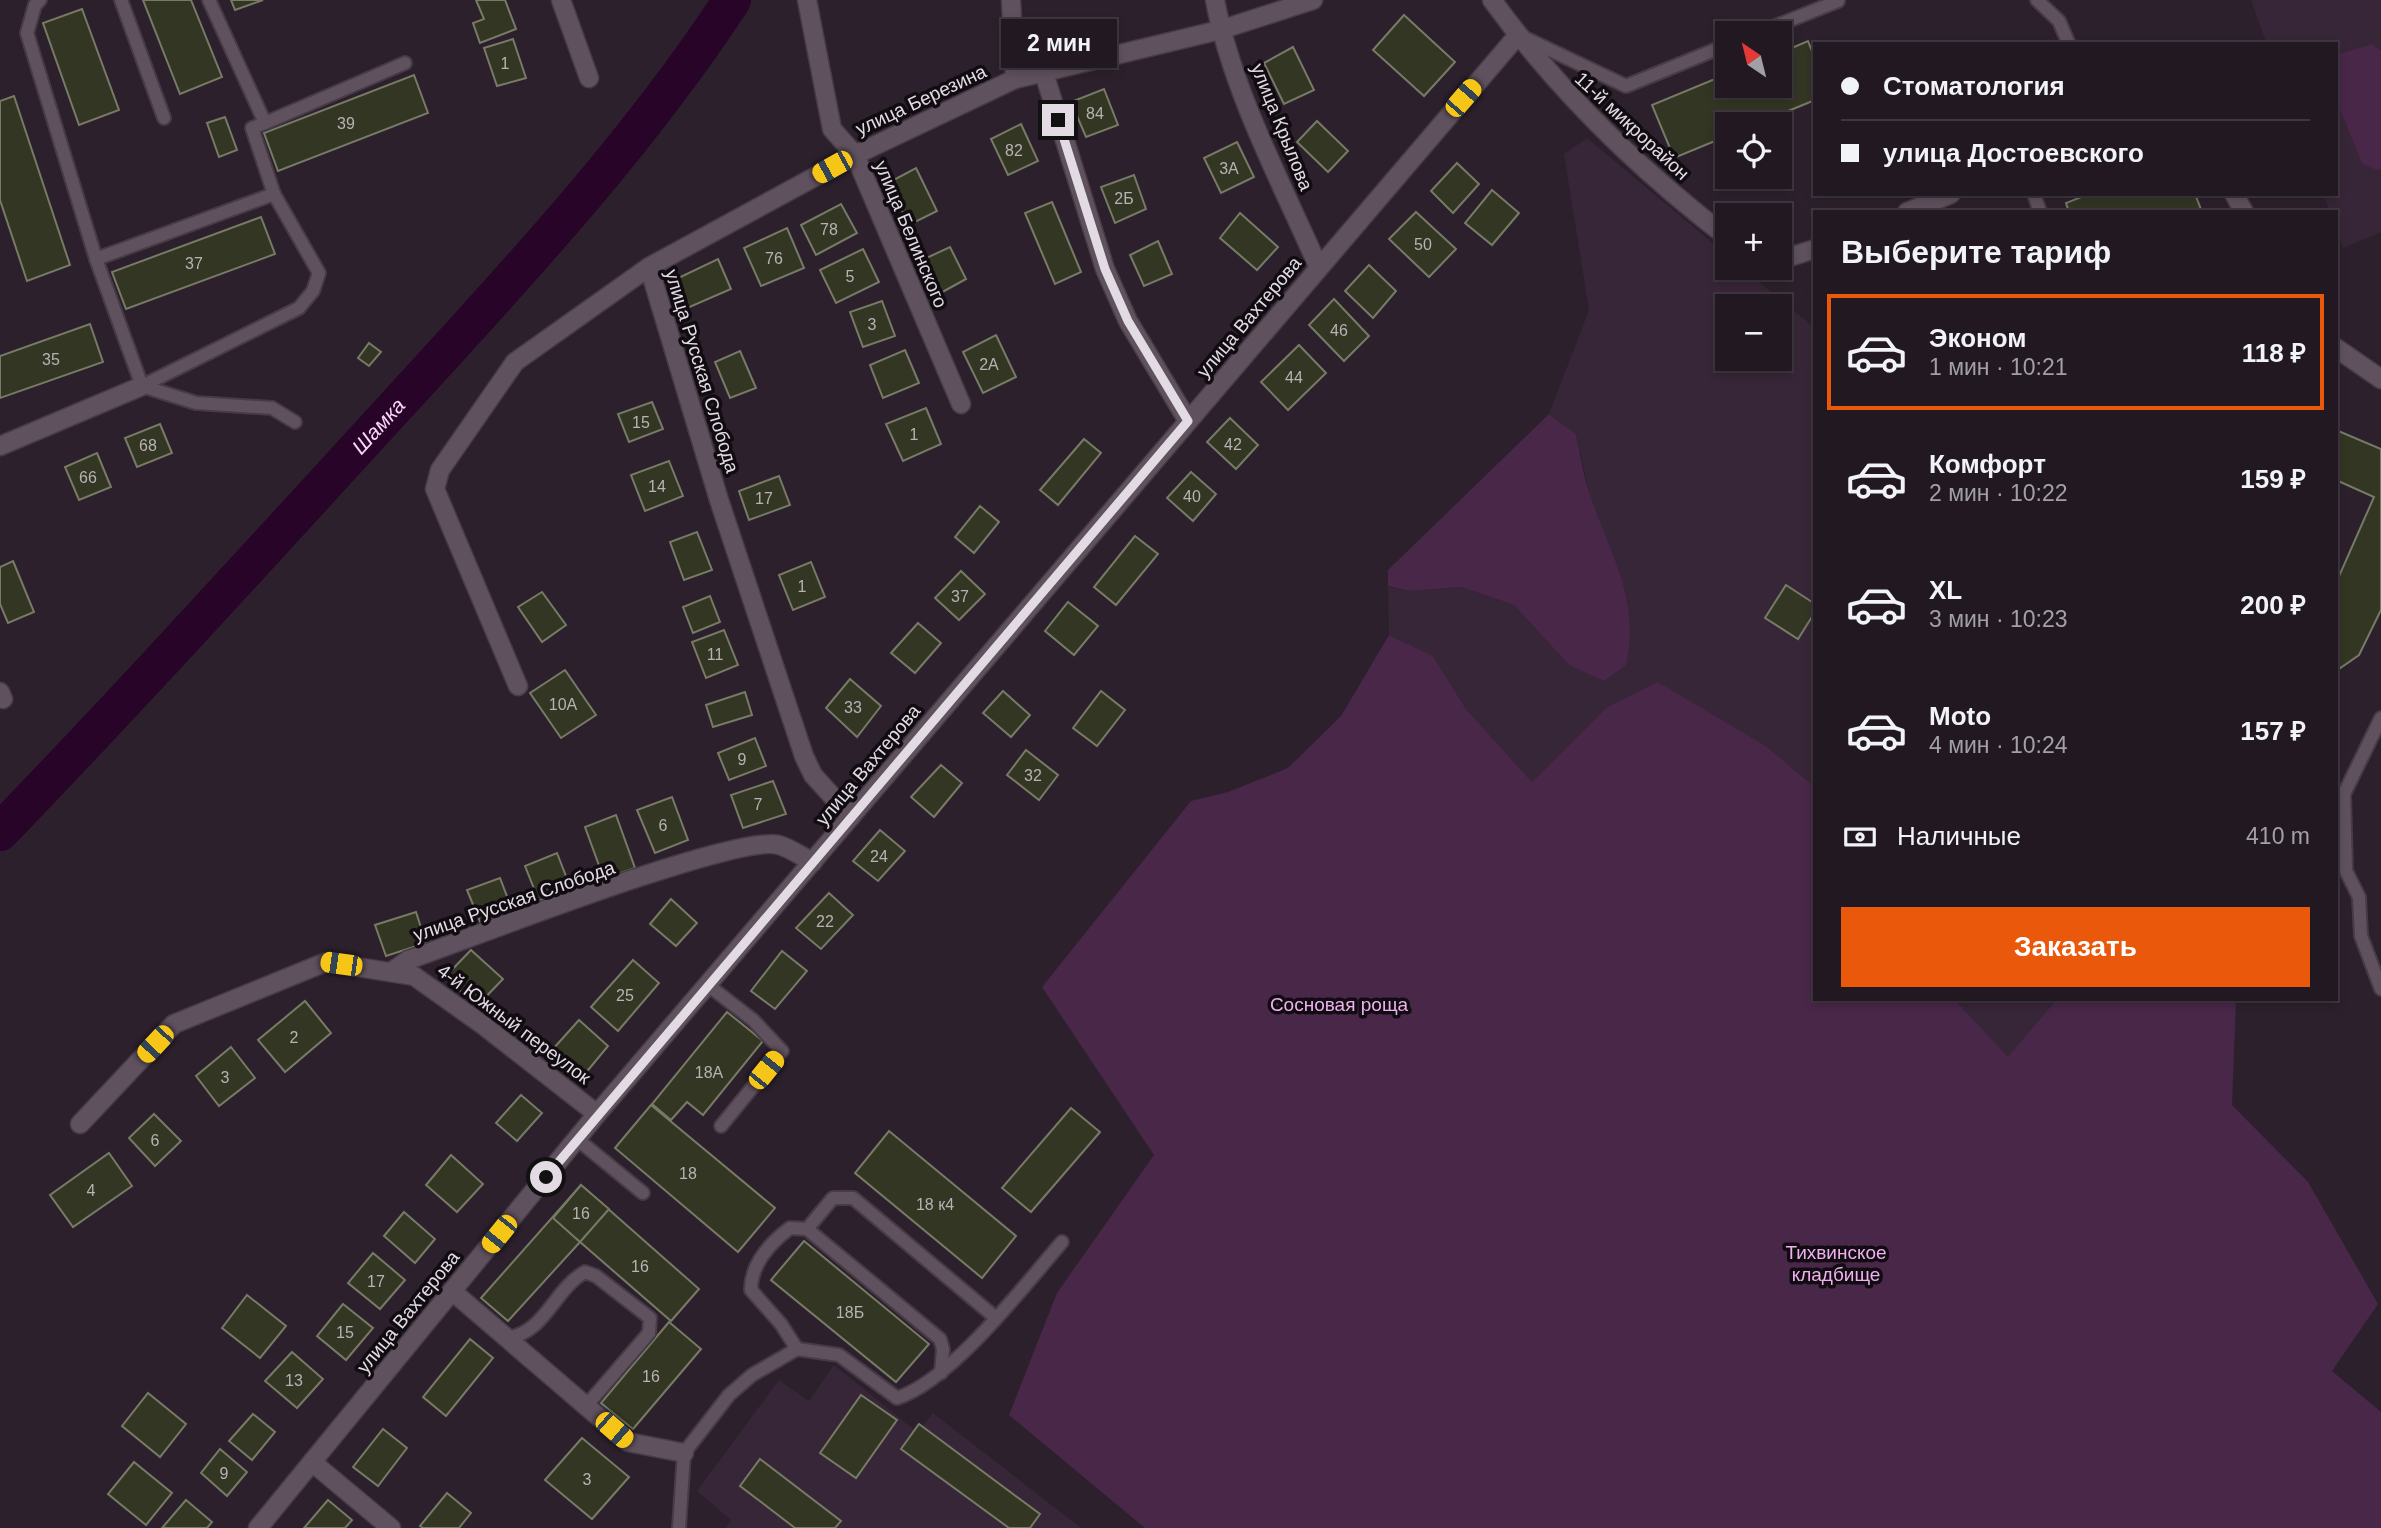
<!DOCTYPE html>
<html lang="ru">
<head>
<meta charset="utf-8">
<style>
	:root { --surface:#211821; --page:#2d252e; --text:#f1f3f6; --muted:#a2a0a5; --line:#3e373f; --accent:#ea580c }
	body { margin:0; font-family:Helvetica,sans-serif; background:var(--page); color:var(--text); height:100vh; display:flex; flex-direction:column; font-size:26px; white-space:nowrap }
	* { box-sizing:border-box; margin:0 }
	p { font-size:23px; color:var(--muted) }
	.icon { flex:none; width:38px; height:38px; fill:none; stroke:currentColor; stroke-width:2; stroke-linecap:round; stroke-linejoin:round }
	.map { position:relative; flex:1; overflow:hidden }
	.details { position:absolute; left:1813px; top:210px; width:525px; height:791px; display:flex; flex-direction:column; background:var(--surface); border-radius:0px; box-shadow:0 4px 10px #0003,0 0 0 2px var(--line) }
	.details>* { flex:none }
	.top-card { position:absolute; left:1813px; top:42px; width:525px; height:154px; border-radius:0px; box-shadow:0 4px 10px #0003,0 0 0 2px var(--line); display:grid; align-content:center; height:154px; padding:0 28px; background:var(--surface) }
	.needle { width:46px; rotate:325deg }
	.buttons { position:absolute; left:1715px; top:21px; display:grid; gap:14px }
	.buttons a { display:grid; place-items:center; width:77px; height:77px; border-radius:0px; background:var(--surface); box-shadow:0 4px 10px #0003,0 0 0 2px var(--line); font-size:35px }
	.end { position:absolute; width:32px; height:32px; margin:-16px; border:9px solid #e3dbe3; background:#111; box-shadow:0 0 0 4px #111 }
	.from { border-radius:50% }
	.bubble { position:absolute; height:49px; border-radius:0px; background:var(--surface); box-shadow:0 4px 10px #0003,0 0 0 2px var(--line); font-size:23px; font-weight:600; line-height:49px; text-align:center }
	.car { position:absolute; width:21px; height:42px; margin:-21px -10px; border-radius:9px; box-shadow:0 0 5px 2px #0007; background:linear-gradient(#f5c518 24%,#345 0 40%,#f5c518 0 76%,#345 0 86%,#f5c518 0) }
	.top-card b { display:flex; align-items:center; gap:24px; height:66px; font-size:26px }
	.top-card b+b { border-top:2px solid var(--line) }
	.top-card i { width:18px; height:18px; background:var(--text) }
	ul { padding:0; list-style:none }
	li { display:flex; align-items:center; gap:21px; height:116px; margin:0 14px 10px; padding:0 14px; border:4px solid transparent; border-radius:0px }
	li div { flex:1 }
	li b { display:block; font-size:26px }
	li em { font-style:normal; font-weight:600 }
	li.selected { border-color:var(--accent) }
	li>.icon { width:63px; height:63px; stroke-width:1.5 }
	h2 { padding:0 28px; font-size:32px; line-height:84px }
	.pay { display:flex; align-items:center; gap:18px; height:77px; padding:0 28px; font-size:26px }
	.pay p { margin-inline-start:auto }
	.cta { display:flex; gap:14px; margin-top:auto; padding:14px 28px }
	.cta a { flex:1; height:80px; border-radius:0px; background:var(--accent); color:#fff; font-size:28px; font-weight:600; line-height:80px; text-align:center }
	.map>svg:first-child { display:block }
</style>
</head>
<body>
<div class="map">
<svg width="2381" height="1528" viewBox="0 0 2381 1528">
	<rect width="100%" height="100%" fill="#2c202c"/>
	<g fill="#372637" fill-rule="evenodd">
		<path d="M2251,0h130v232l-38,16 -7,-19v-17h-6l-7,-18h13v-150h-69z"/>
		<path d="M1587,138l140,117v13h15l73,60v459l-48,-40 -161,-39 -74,74 -66,-73 -33,-53 -44,-21 -1,-48 21,4 52,-4 53,18 55,60 20,-174 -13,-57 -27,-20 40,-104 -25,-156zM1727,306h53v53h-53z"/>
		<path d="M1954,999h103l-49,59z"/>
		<path d="M834,1365l83,67 16,-19 148,115h-355l5,-8 -34,-29 82,-111 30,21z"/>
	</g>
	<g fill="#492749">
		<path d="M2372,44l9,7v118l-5,1 -14,-7 -26,-63v-45z"/>
		<path d="M1549,414l27,20c4,19 7,39 13,58 20,61 52,106 37,173l-22,16 -35,-16 -55,-60 -53,-18 -52,4 -21,-5v-16z"/>
		<path d="M1389,635l44,21 33,53 66,73 74,-74 52,-26 109,65 48,40v212h139l54,58 49,-58h179l-4,106 76,77 70,122 -46,67 49,41v116h-1236l-136,-113 48,-122 97,-138 -112,-168 149,-186 37,-9 60,-24 53,-52z"/>
	</g>
	<g fill="none" stroke-linecap="round" stroke-linejoin="round">
		<path stroke="#270428" stroke-width="38" id="s1" d="M0,832c134,-139 264,-282 395,-425 119,-130 240,-259 337,-407"/>
	</g>
	<g fill="#343624" stroke="#777a66" stroke-width="2">
		<path d="M143,0h48l31,77 -42,17z"/>
		<path d="M231,0h32l-28,10z"/>
		<path d="M476,0h29l11,29 -36,14 -7,-20 11,-4z"/>
		<path d="M82,9l37,101 -40,15 -36,-102z"/>
		<path d="M1404,15l51,47 -31,34 -51,-46z"/>
		<path d="M513,39l13,39 -29,8 -13,-38z"/>
		<path d="M1808,41l7,18v41l-59,24h-29v12l-53,22 -22,-53 75,-31v12h53v-33z"/>
		<path d="M1293,47l21,43 -30,14 -20,-41z"/>
		<path d="M414,75l14,38 -150,58 -14,-38z"/>
		<path d="M1104,89l14,36 -32,12 -15,-35z"/>
		<path d="M14,96l56,169 -43,16 -27,-81v-99z"/>
		<path d="M225,117l12,33 -18,7 -12,-34z"/>
		<path d="M1317,121l31,30 -20,21 -31,-30z"/>
		<path d="M1021,124l17,37 -30,14 -17,-36z"/>
		<path d="M1237,142l17,35 -33,16 -17,-35z"/>
		<path d="M1457,163l22,21 -26,29 -22,-22z"/>
		<path d="M916,168l21,43 -28,14 -21,-42z"/>
		<path d="M1134,175l12,34 -31,14 -14,-36z"/>
		<path d="M1492,190l27,23 -27,32 -27,-22z"/>
		<path d="M2089,194h106l7,18h-133l-3,-9z"/>
		<path d="M1052,202l29,70 -26,12 -30,-71z"/>
		<path d="M841,204l16,29 -41,22 -15,-30z"/>
		<path d="M1416,212l40,37 -27,28 -40,-38z"/>
		<path d="M1240,213l38,34 -21,23 -37,-32z"/>
		<path d="M261,217l14,37 -149,55 -14,-37z"/>
		<path d="M787,228l17,40 -43,18 -17,-38z"/>
		<path d="M1158,241l14,33 -28,12 -14,-31z"/>
		<path d="M950,247l16,32 -29,16 -17,-34z"/>
		<path d="M863,249l16,33 -43,21 -16,-33z"/>
		<path d="M718,259l13,30 -46,20 -13,-28z"/>
		<path d="M1369,265l27,26 -23,27 -28,-27z"/>
		<path d="M1334,299l35,37 -25,25 -35,-36z"/>
		<path d="M882,301l13,35 -32,11 -13,-35z"/>
		<path d="M90,324l13,38 -103,36v-42z"/>
		<path d="M996,335l20,42 -33,16 -20,-41z"/>
		<path d="M369,343l12,9 -12,14 -11,-8z"/>
		<path d="M1299,345l27,28 -38,37 -27,-28z"/>
		<path d="M905,350l14,33 -36,15 -13,-33z"/>
		<path d="M740,351l16,37 -26,10 -15,-36z"/>
		<path d="M652,402l11,27 -34,13 -11,-28z"/>
		<path d="M926,408l15,36 -38,17 -17,-37z"/>
		<path d="M1230,418l28,27 -22,24 -29,-27z"/>
		<path d="M160,424l12,29 -35,14 -12,-29z"/>
		<path d="M2336,430l45,19v161l-22,45 -23,16v-88l38,-86 -38,-17z"/>
		<path d="M1084,439l17,14 -43,52 -18,-15z"/>
		<path d="M97,453l14,34 -32,13 -14,-33z"/>
		<path d="M669,461l14,35 -38,15 -14,-36z"/>
		<path d="M1191,472l25,22 -23,27 -26,-23z"/>
		<path d="M779,476l11,29 -41,15 -10,-29z"/>
		<path d="M980,506l19,16 -25,31 -19,-16z"/>
		<path d="M697,532l15,38 -28,10 -14,-38z"/>
		<path d="M1135,536l23,18 -42,51 -22,-18z"/>
		<path d="M13,561l21,51 -26,11 -8,-19v-37z"/>
		<path d="M811,562l14,35 -32,13 -14,-35z"/>
		<path d="M961,571l24,23 -26,26 -24,-22z"/>
		<path d="M1786,585l29,19v8l-17,27 -33,-21z"/>
		<path d="M542,592l24,33 -24,17 -24,-35z"/>
		<path d="M710,596l10,26 -27,11 -10,-26z"/>
		<path d="M1068,602l30,24 -24,29 -29,-24z"/>
		<path d="M918,623l23,20 -26,30 -24,-20z"/>
		<path d="M724,630l14,35 -32,13 -14,-36z"/>
		<path d="M565,670l31,45 -35,23 -31,-45z"/>
		<path d="M850,679l31,27 -24,31 -31,-29z"/>
		<path d="M1003,691l27,24 -19,22 -28,-24z"/>
		<path d="M1101,691l24,19 -28,36 -24,-18z"/>
		<path d="M745,692l7,23 -39,12 -7,-22z"/>
		<path d="M755,738l11,28 -37,14 -11,-27z"/>
		<path d="M1026,750l32,25 -19,25 -32,-25z"/>
		<path d="M941,765l21,18 -28,34 -23,-20z"/>
		<path d="M773,781l13,33 -43,14 -12,-33z"/>
		<path d="M672,797l16,43 -33,13 -18,-43z"/>
		<path d="M616,815l19,53 -31,11 -19,-52z"/>
		<path d="M880,830l25,21 -27,30 -25,-20z"/>
		<path d="M557,853l14,36 -32,12 -14,-35z"/>
		<path d="M500,878l13,34 -32,12 -14,-34z"/>
		<path d="M829,893l24,22 -32,34 -25,-21z"/>
		<path d="M671,899l26,24 -21,23 -26,-22z"/>
		<path d="M416,912l10,31 -40,13 -11,-31z"/>
		<path d="M471,950l32,29 -26,27 -32,-29z"/>
		<path d="M782,951l25,20 -32,38 -24,-18z"/>
		<path d="M633,960l26,23 -41,48 -27,-24z"/>
		<path d="M305,1001l26,32 -46,39 -27,-32z"/>
		<path d="M727,1012l36,29 -60,74 -16,-13 -16,18 -19,-16z"/>
		<path d="M579,1020l29,26 -24,29 -31,-26z"/>
		<path d="M231,1047l24,31 -36,28 -23,-30z"/>
		<path d="M521,1095l21,18 -25,28 -21,-18z"/>
		<path d="M651,1105l124,103 -37,44 -123,-104z"/>
		<path d="M1071,1108l29,24 -69,80 -29,-24z"/>
		<path d="M154,1114l27,27 -26,25 -26,-28z"/>
		<path d="M889,1131l127,105 -34,42 -127,-105z"/>
		<path d="M109,1153l23,33 -59,41 -23,-32z"/>
		<path d="M451,1155l32,29 -26,28 -31,-27z"/>
		<path d="M581,1185l118,104 -28,32 -91,-79 -72,79 -27,-23z"/>
		<path d="M581,1185l28,24 -29,33 -27,-24z"/>
		<path d="M404,1212l31,27 -20,24 -31,-27z"/>
		<path d="M804,1241l125,103 -33,38 -125,-102z"/>
		<path d="M373,1253l32,27 -25,29 -32,-26z"/>
		<path d="M247,1295l39,31 -26,32 -38,-30z"/>
		<path d="M343,1304l30,24 -27,32 -29,-24z"/>
		<path d="M669,1322l32,27 -68,80 -32,-26z"/>
		<path d="M470,1339l23,19 -47,58 -23,-19z"/>
		<path d="M292,1352l31,27 -26,29 -32,-27z"/>
		<path d="M148,1393l38,31 -26,33 -38,-31z"/>
		<path d="M861,1395l36,25 -41,58 -36,-25z"/>
		<path d="M253,1414l22,18 -23,28 -23,-19z"/>
		<path d="M919,1424l121,90 -10,14h-21l-108,-79z"/>
		<path d="M383,1429l24,19 -29,38 -25,-19z"/>
		<path d="M582,1438l47,39 -37,42 -47,-39z"/>
		<path d="M220,1449l27,23 -20,24 -26,-23z"/>
		<path d="M760,1459l81,62 -6,7h-40l-55,-42z"/>
		<path d="M134,1462l38,31 -26,32 -38,-31z"/>
		<path d="M447,1493l24,20 -12,15h-36l-3,-2z"/>
		<path d="M186,1500l26,22 -5,6h-45z"/>
		<path d="M328,1500l24,20 -7,8h-41z"/>
	</g>
	<g fill="none" stroke-linecap="round" stroke-linejoin="round">
		<defs>
			<g id="lane">
				<path d="M40,0l-5,5 -8,28 69,226 46,127"/>
				<path d="M121,0l43,118"/>
				<path d="M2037,0l22,21 10,23"/>
				<path d="M1758,33l80,-32"/>
				<path d="M1525,38l101,48 101,-41"/>
				<path d="M265,123l140,-60"/>
				<path d="M2034,194l6,18"/>
				<path d="M96,259l178,-65 -22,-66 13,-5 -56,-123"/>
				<path d="M142,386l157,-78 14,-17 6,-18 -45,-79"/>
				<path d="M142,386l54,17 76,5 23,14"/>
				<path d="M2381,718l-37,76 2,77 13,26 2,39 20,53"/>
				<path d="M708,985l45,35 29,31 -61,75"/>
				<path d="M577,1139l66,54"/>
				<path d="M807,1229l26,-31h20l143,120"/>
				<path d="M506,1338c39,-4 48,-49 79,-66l11,4 54,42 -1,15 -63,73"/>
				<path d="M797,1349l-16,-25 -30,-34c0,-26 19,-47 39,-62l17,1 133,110 3,10 -2,24"/>
				<path d="M679,1528l5,-75 45,-58 23,-20 45,-26 42,6 58,43c54,-17 127,-112 165,-156"/>
			</g>
			<g id="street">
				<path d="M561,0l28,78"/>
				<path d="M807,0l25,129 23,26 106,249"/>
				<path d="M1011,0l4,79"/>
				<path d="M1215,0c16,88 67,184 103,266"/>
				<path d="M1492,0c67,92 145,168 235,237"/>
				<path d="M1044,73l61,196 23,52 60,100"/>
				<path d="M2234,194l10,18"/>
				<path d="M1907,212l44,-18"/>
				<path d="M1780,260l35,-11"/>
				<path d="M649,267l206,-112 160,-76 205,-49 93,-30"/>
				<path d="M2336,348l45,31"/>
				<path d="M0,446l142,-60"/>
				<path d="M518,686l-83,-197 5,-19 75,-108 134,-95 70,233 85,256 9,19 38,42"/>
				<path d="M0,692l3,7"/>
				<path d="M391,972l17,-12c58,-20 329,-127 371,-115 11,3 23,12 34,17"/>
				<path d="M80,1124l94,-100 152,-62 88,14 69,49 114,89"/>
				<path d="M452,1291l176,151 56,11"/>
				<path d="M312,1462l79,66"/>
				<path d="M258,1528l339,-414 921,-1079"/>
			</g>
		</defs>
		<use href="#lane" stroke="#463b46" stroke-width="16"/>
		<use href="#street" stroke="#463b46" stroke-width="21"/>
		<use href="#lane" stroke="#60515f" stroke-width="12"/>
		<use href="#street" stroke="#60515f" stroke-width="18"/>
	</g>
	<g fill="none" stroke-linecap="round" stroke-linejoin="round">
		<path stroke="#e3dbe3" stroke-width="9" d="M546,1177l642,-756 -60,-100 -23,-52 -47,-149"/>
	</g>
	<g text-anchor="middle" dominant-baseline="central" stroke-width="7" stroke-linejoin="round" paint-order="stroke">
		<g font-size="16" fill="#b7b2b3">
			<text x="505" y="63">1</text>
			<text x="1095" y="113">84</text>
			<text x="346" y="123">39</text>
			<text x="1014" y="150">82</text>
			<text x="1229" y="168">3А</text>
			<text x="1124" y="198">2Б</text>
			<text x="829" y="229">78</text>
			<text x="1423" y="244">50</text>
			<text x="774" y="258">76</text>
			<text x="194" y="263">37</text>
			<text x="850" y="276">5</text>
			<text x="872" y="324">3</text>
			<text x="1339" y="330">46</text>
			<text x="51" y="359">35</text>
			<text x="989" y="364">2А</text>
			<text x="1294" y="377">44</text>
			<text x="641" y="422">15</text>
			<text x="914" y="434">1</text>
			<text x="1233" y="444">42</text>
			<text x="148" y="445">68</text>
			<text x="88" y="477">66</text>
			<text x="657" y="486">14</text>
			<text x="1192" y="496">40</text>
			<text x="764" y="498">17</text>
			<text x="802" y="586">1</text>
			<text x="960" y="596">37</text>
			<text x="715" y="654">11</text>
			<text x="563" y="704">10А</text>
			<text x="853" y="707">33</text>
			<text x="742" y="759">9</text>
			<text x="1033" y="775">32</text>
			<text x="758" y="804">7</text>
			<text x="663" y="825">6</text>
			<text x="879" y="856">24</text>
			<text x="825" y="921">22</text>
			<text x="625" y="995">25</text>
			<text x="294" y="1037">2</text>
			<text x="709" y="1072">18А</text>
			<text x="225" y="1077">3</text>
			<text x="155" y="1140">6</text>
			<text x="688" y="1173">18</text>
			<text x="91" y="1190">4</text>
			<text x="935" y="1204">18 к4</text>
			<text x="581" y="1213">16</text>
			<text x="640" y="1266">16</text>
			<text x="376" y="1281">17</text>
			<text x="850" y="1312">18Б</text>
			<text x="345" y="1332">15</text>
			<text x="651" y="1376">16</text>
			<text x="294" y="1380">13</text>
			<text x="224" y="1473">9</text>
			<text x="587" y="1479">3</text>
		</g>
		<g font-size="19" fill="#e3dbe3" stroke="#110c11">
			<text transform="translate(921 100) rotate(-25)">улица Березина</text>
			<text transform="translate(1632 126) rotate(43)">11-й микрорайон</text>
			<text transform="translate(1282 127) rotate(68)">улица Крылова</text>
			<text transform="translate(911 234) rotate(67)">улица Белинского</text>
			<text transform="translate(1249 317) rotate(-50)">улица Вахтерова</text>
			<text transform="translate(702 371) rotate(73)">улица Русская Слобода</text>
			<text transform="translate(868 765) rotate(-50)">улица Вахтерова</text>
			<text transform="translate(514 901) rotate(-19)">улица Русская Слобода</text>
			<text transform="translate(514 1024) rotate(37)">4-й Южный переулок</text>
			<text transform="translate(408 1312) rotate(-51)">улица Вахтерова</text>
		</g>
		<g font-size="19" fill="#efb0ef" stroke="#110c11">
			<text x="1339" y="1004">Сосновая роща</text>
			<text x="1836" y="1252">Тихвинское<tspan x="1836" dy="22">кладбище</tspan></text>
		</g>
		<g font-size="21" font-style="italic" fill="#fcd5fb" stroke="#110c11">
			<text stroke="none"><textPath href="#s1" startOffset="555">Шамка</textPath></text>
		</g>
	</g>
</svg>
<div class="buttons">
<a><svg class="needle" viewBox="-14 -14 28 28"><path d="M0-13l5 13h-10z" fill="#e53935"/><path d="M0 13l5-13h-10z" fill="#a2a0a5"/></svg></a>
<a><svg class="icon" aria-label="locate" viewBox="0 0 24 24"><circle cx="12" cy="12" r="6"/><path d="M12 2v4M12 18v4M2 12h4M18 12h4"/></svg></a>
<a>+</a>
<a>−</a>
</div>
<i class="end from" style="left:546px;top:1177px"></i>
<i class="end" style="left:1058px;top:120px"></i>
<div class="bubble" style="left:1001px;top:19px;width:116px">2 мин</div>
<i class="car" style="left:1463px;top:98px;rotate:41deg"></i>
<i class="car" style="left:832px;top:167px;rotate:241deg"></i>
<i class="car" style="left:341px;top:964px;rotate:278deg"></i>
<i class="car" style="left:155px;top:1044px;rotate:223deg"></i>
<i class="car" style="left:766px;top:1070px;rotate:39deg"></i>
<i class="car" style="left:499px;top:1234px;rotate:219deg"></i>
<i class="car" style="left:614px;top:1430px;rotate:131deg"></i>
<div class="top-card">
<b><i class="from"></i>Стоматология</b>
<b><i></i>улица Достоевского</b>
</div>
<section class="details">
<h2>Выберите тариф</h2>
<ul>
<li class="selected"><svg class="icon" aria-label="car" viewBox="0 0 24 24"><path d="M5 17H2v-5l4-1 3-4h7l3 4 3 1v5h-3M9 17h6M6 11h13"/><circle cx="7" cy="17" r="2"/><circle cx="17" cy="17" r="2"/></svg><div><b>Эконом</b><p>1 мин · 10:21</p></div><em>118 ₽</em></li>
<li><svg class="icon" aria-label="car" viewBox="0 0 24 24"><path d="M5 17H2v-5l4-1 3-4h7l3 4 3 1v5h-3M9 17h6M6 11h13"/><circle cx="7" cy="17" r="2"/><circle cx="17" cy="17" r="2"/></svg><div><b>Комфорт</b><p>2 мин · 10:22</p></div><em>159 ₽</em></li>
<li><svg class="icon" aria-label="car" viewBox="0 0 24 24"><path d="M5 17H2v-5l4-1 3-4h7l3 4 3 1v5h-3M9 17h6M6 11h13"/><circle cx="7" cy="17" r="2"/><circle cx="17" cy="17" r="2"/></svg><div><b>XL</b><p>3 мин · 10:23</p></div><em>200 ₽</em></li>
<li><svg class="icon" aria-label="car" viewBox="0 0 24 24"><path d="M5 17H2v-5l4-1 3-4h7l3 4 3 1v5h-3M9 17h6M6 11h13"/><circle cx="7" cy="17" r="2"/><circle cx="17" cy="17" r="2"/></svg><div><b>Moto</b><p>4 мин · 10:24</p></div><em>157 ₽</em></li>
</ul>
<div class="pay"><svg class="icon" aria-label="cash" viewBox="0 0 24 24"><path d="M3 7h18v10H3z"/><circle cx="12" cy="12" r="2"/></svg>Наличные<p>410 m</p></div>
<div class="cta"><a>Заказать</a></div>
</section>
</div>
</body>
</html>
